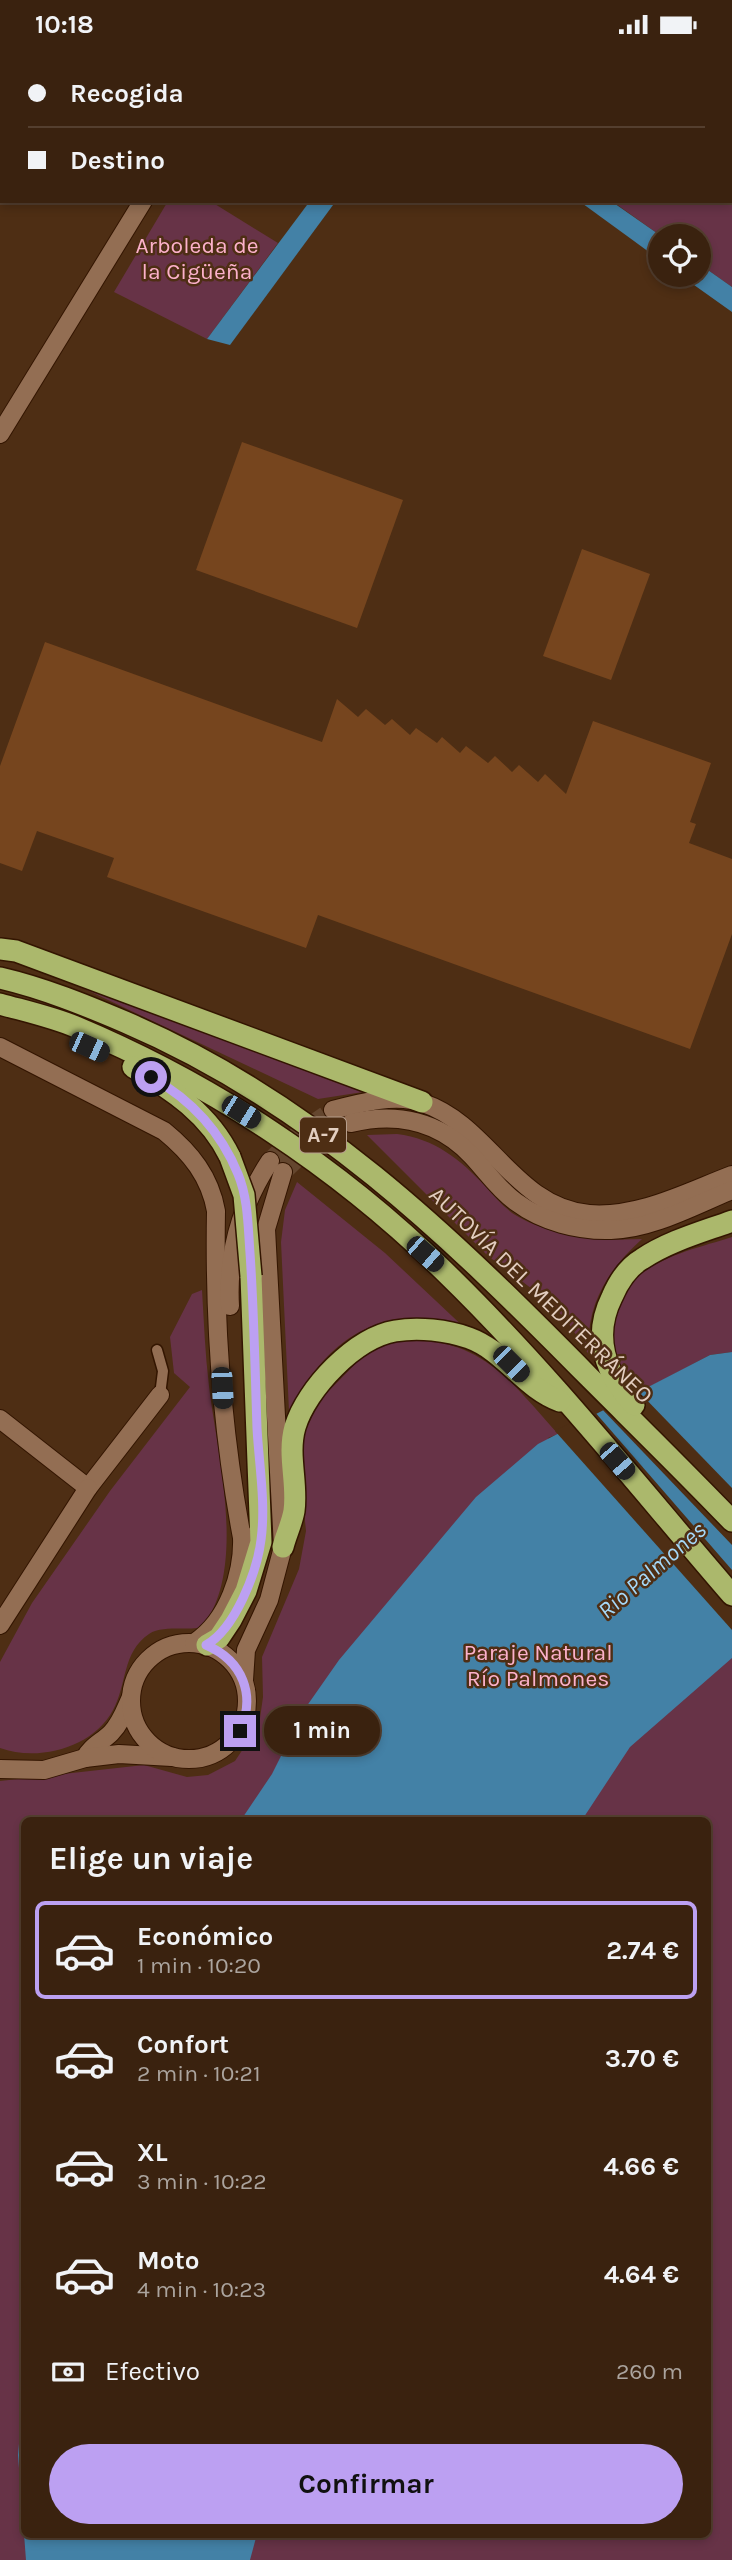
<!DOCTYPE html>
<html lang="es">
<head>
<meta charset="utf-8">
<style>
	:root { --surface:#3a220f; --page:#452f1d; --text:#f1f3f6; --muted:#aba49e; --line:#543f2f; --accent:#bca0f2 }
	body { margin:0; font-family:Karla,sans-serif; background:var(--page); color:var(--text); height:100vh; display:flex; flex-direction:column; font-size:26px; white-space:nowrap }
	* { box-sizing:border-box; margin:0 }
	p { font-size:23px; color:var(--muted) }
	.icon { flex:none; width:38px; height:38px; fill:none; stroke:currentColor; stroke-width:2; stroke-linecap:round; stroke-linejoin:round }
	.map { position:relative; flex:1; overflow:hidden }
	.drawer { position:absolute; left:21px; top:1768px; width:690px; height:721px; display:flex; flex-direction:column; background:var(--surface); border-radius:10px; box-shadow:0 4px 10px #0003,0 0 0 2px var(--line) }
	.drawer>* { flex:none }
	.banner { position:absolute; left:0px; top:0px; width:733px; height:154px; box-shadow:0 4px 10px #0003,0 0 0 2px var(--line); display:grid; align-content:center; height:154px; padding:0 28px; background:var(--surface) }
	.buttons { position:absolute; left:648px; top:175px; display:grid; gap:14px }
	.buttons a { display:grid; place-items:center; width:63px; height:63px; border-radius:50%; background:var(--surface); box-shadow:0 4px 10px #0003,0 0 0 2px var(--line); font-size:35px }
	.end { position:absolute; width:32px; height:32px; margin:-16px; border:9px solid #bca0f2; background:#111; box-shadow:0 0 0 4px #111 }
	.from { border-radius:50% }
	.bubble { position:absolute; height:49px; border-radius:24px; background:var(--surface); box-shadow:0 4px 10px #0003,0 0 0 2px var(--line); font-size:23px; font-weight:700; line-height:49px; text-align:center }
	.car { position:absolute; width:21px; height:42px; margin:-21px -10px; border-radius:9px; box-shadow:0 0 5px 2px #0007; background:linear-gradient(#222 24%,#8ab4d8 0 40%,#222 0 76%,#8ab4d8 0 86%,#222 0) }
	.banner b { display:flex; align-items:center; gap:24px; height:66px; font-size:26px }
	.banner b+b { border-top:2px solid var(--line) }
	.banner i { width:18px; height:18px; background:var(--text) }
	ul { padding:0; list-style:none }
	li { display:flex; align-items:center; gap:21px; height:98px; margin:0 14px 10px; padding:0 14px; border:4px solid transparent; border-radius:10px }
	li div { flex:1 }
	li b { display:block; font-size:26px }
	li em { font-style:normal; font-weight:700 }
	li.active { border-color:var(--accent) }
	li>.icon { width:63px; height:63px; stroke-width:1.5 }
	h2 { padding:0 28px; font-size:32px; line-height:84px }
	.pay { display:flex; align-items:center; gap:18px; height:77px; padding:0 28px; font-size:26px }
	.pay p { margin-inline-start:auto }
	.cta { display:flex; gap:14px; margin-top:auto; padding:14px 28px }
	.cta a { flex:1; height:80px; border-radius:42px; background:var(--accent); color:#111; font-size:28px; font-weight:700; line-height:80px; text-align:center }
	.status { display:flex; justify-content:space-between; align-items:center; height:49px; padding:0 35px; background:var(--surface); direction:ltr }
	.status svg { height:19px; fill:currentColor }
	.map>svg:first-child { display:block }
</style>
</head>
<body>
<div class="status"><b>10:18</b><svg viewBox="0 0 49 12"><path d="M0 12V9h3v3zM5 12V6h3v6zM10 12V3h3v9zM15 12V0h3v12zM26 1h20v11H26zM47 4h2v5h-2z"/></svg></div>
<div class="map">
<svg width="732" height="2511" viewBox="0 0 732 2511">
	<rect width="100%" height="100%" fill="#4e2e14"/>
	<g fill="#673347" fill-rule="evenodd">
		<path d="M732,121v117l-34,-24v-27h-37l-49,-35h120z"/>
		<path d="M168,152h42l68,42 -71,96 -93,-47z"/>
		<path d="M55,926l212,77 96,40 -45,7z"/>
		<path d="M397,1085c38,5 63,25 89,53 9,10 19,22 31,29 36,21 84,25 125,23 -35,32 -57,67 -53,116l-22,-34 -20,-21 -59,-44 -121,-121z"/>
		<path d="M297,1133l88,71 84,79c-15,-4 -32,-11 -47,-12 -67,-5 -104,39 -133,91l-8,-169 4,-32z"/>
		<path d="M732,1188v115l-22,3 -70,37c-8,-8 -20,-18 -25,-29 -4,-8 -3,-22 -4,-32 0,-65 71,-78 121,-94z"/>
		<path d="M202,1241c2,32 3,64 7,96 8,69 39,182 -7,241 -16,4 -39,-2 -53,7 -27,18 -22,51 -36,76 -20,38 -75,52 -113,38v-86l32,-59 78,-112 80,-104 -16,-14 -4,-36 22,-43z"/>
		<path d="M414,1290c73,5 97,43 144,95l-10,4 184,213v909h-732v-779l144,-16 43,12 21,-2 27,-14 24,-36 4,-28 -1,-40 37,-88 7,-38 -6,-61 5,-39 15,-31 44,-45 21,-12zM24,1771h683v714h-683z"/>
	</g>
	<g fill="#4381a6">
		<path d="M310,152h26l-106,144 -23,-6z"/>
		<path d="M579,152h32l50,35 -1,24z"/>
		<path d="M698,214l34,24v25l-52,-37h18z"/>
		<path d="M732,1303v306l-102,89 -48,73h-341l31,-46 32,-64 35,-50 137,-163 62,-53 172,-89z"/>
		<path d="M24,2338v147h233l-7,26h-224l-8,-105z"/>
	</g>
	<g fill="#4e2e14">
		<path d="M637,1341l95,98v57l-131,-137z"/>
		<path d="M594,1362l138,159v60l-177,-199z"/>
	</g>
	<g fill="#76451e">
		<path d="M242,393l161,58 -46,128 -161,-58z"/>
		<path d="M582,500l68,25 -39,106 -68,-24z"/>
		<path d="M45,593l277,100 15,-43 21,18 8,-8 19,16 7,-6 18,16 6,-7 21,15 5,-6 18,16 6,-7 22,17 7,-7 17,16 7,-7 19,17 7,-8 21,20 27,-73 118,42 -21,59 6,2 -7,19 43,16v75l-42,115 -372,-134 -12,33 -199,-71 7,-19 -77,-27 -15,40 -22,-8v-97z"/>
	</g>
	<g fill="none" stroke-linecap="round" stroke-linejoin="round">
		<g stroke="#64462e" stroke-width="18" stroke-dasharray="18 9" stroke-linecap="butt">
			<path d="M270,1112l28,-27 35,-24"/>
			<path d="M283,1123l30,-29 38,-20"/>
		</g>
		<defs>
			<path id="lane" d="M157,1301l6,21 -3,24"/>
			<g id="street">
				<path d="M143,0l3,2"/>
				<path d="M229,2l1,-2"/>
				<path d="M0,385l143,-233"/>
				<path d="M0,1370l88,69 72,-93"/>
				<path d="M0,1576l88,-137"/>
				<path d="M85,1709c5,-11 17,-16 26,-25 10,-10 14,-23 20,-36"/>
				<path d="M0,1720l44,1 41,-12 34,-4 53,3"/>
			</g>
			<g id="secondary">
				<path d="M0,998l164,84c27,22 46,46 52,80 -2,111 6,223 27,332"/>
				<path d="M333,1061c26,-7 64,-17 90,-7 66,22 91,104 166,111 50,4 98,-22 143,-39"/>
				<path d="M351,1074c46,-11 88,-2 121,33 15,16 26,33 44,46 27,20 62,29 95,28 41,-1 84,-25 121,-40"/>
				<path d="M230,1257c-3,-53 11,-101 40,-145"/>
				<circle cx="189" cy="1652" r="58"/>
				<path d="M194,1594c34,-22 50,-70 48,-110"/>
				<path d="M244,1631l2,-30 23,-50 14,-53 -17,-318 17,-57"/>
			</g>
			<g id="highway">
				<path d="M0,900l16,2 406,151"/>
				<path d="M0,929c43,10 85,27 125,44 187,80 324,213 465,356 47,47 95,94 142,143"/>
				<path d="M0,955c25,7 52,13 76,23 136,57 263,141 368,244 104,101 194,215 288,324"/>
				<path d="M133,1018c39,22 77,48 97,90"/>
				<path d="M634,1356c-29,-32 -42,-68 -22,-108 6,-14 16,-30 30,-38 27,-18 60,-27 90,-38"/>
				<path d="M283,1498c3,-12 9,-24 11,-36 4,-28 -7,-56 1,-84 12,-39 60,-89 100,-96 23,-4 52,-1 74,7 36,13 55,50 91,63"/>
				<path d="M207,1596l12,-7 12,-18 15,-29 15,-49 -10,-266"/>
			</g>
		</defs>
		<use href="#lane" stroke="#331500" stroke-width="13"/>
		<use href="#street" stroke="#331500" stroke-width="20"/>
		<use href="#secondary" stroke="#331500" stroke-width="20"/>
		<use href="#highway" stroke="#331500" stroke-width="24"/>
		<use href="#lane" stroke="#936e53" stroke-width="10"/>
		<use href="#street" stroke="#936e53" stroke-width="18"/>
		<use href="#secondary" stroke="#936e53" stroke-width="18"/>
		<use href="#highway" stroke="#abb86c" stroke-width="21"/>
		<defs>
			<path id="highway-bridge" d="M230,1108l14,38 7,81"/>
		</defs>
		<use href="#highway-bridge" stroke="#331500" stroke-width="24" stroke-linecap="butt"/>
		<use href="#highway-bridge" stroke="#abb86c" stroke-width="21"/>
	</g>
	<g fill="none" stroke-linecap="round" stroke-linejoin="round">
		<path stroke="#bca0f2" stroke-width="9" d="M151,1028c39,22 70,55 87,97 10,24 10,52 12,79 4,58 5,117 7,175 2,37 9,75 4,112 -4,32 -26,89 -55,105 37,16 50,50 34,86"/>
	</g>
	<g text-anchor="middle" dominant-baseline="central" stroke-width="5" stroke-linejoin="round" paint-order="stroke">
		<rect fill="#4e2e14" stroke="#b69e8c" stroke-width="2" x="300" y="1068.5" width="46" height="35" rx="5"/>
		<g font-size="21" font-weight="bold" fill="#e3cec0">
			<text x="323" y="1086">A-7</text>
		</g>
		<g font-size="23" fill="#fcb1cb" stroke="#4e2e14">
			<text x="197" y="196">Arboleda de<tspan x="197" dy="26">la Cigüeña</tspan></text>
			<text x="538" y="1603">Paraje Natural<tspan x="538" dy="26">Río Palmones</tspan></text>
		</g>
		<g font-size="23" fill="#e3cec0" stroke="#4e2e14">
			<text transform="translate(541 1246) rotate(44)">AUTOVÍA DEL MEDITERRÁNEO</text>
		</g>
		<g font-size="24" font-style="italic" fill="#a5d8f8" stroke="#4e2e14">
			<text transform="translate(652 1521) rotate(-41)">Rio Palmones</text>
		</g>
	</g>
</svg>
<div class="buttons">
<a><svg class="icon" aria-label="locate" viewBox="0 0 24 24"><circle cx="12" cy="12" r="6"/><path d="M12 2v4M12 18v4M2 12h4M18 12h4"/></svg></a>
</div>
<i class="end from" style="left:151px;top:1028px"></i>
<i class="end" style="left:240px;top:1682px"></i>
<div class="bubble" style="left:264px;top:1657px;width:116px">1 min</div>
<i class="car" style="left:89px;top:998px;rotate:114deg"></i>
<i class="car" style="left:241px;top:1063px;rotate:122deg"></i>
<i class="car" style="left:425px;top:1205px;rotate:131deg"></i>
<i class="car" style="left:511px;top:1315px;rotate:135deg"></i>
<i class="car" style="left:222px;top:1339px;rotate:177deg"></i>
<i class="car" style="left:617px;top:1412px;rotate:139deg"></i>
<div class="banner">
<b><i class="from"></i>Recogida</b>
<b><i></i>Destino</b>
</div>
<section class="drawer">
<h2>Elige un viaje</h2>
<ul>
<li class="active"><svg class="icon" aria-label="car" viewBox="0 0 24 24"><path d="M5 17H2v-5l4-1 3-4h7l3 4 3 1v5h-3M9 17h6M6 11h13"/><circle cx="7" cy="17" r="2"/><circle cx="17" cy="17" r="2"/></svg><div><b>Económico</b><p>1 min · 10:20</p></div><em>2.74 €</em></li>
<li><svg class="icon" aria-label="car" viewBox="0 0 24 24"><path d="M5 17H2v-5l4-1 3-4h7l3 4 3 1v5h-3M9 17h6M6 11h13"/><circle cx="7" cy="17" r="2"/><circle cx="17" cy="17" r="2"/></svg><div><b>Confort</b><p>2 min · 10:21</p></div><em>3.70 €</em></li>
<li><svg class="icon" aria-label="car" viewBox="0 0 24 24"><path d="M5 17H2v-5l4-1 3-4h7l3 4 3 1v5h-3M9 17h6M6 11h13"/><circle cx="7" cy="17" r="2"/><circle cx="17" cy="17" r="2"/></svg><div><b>XL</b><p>3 min · 10:22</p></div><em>4.66 €</em></li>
<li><svg class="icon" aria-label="car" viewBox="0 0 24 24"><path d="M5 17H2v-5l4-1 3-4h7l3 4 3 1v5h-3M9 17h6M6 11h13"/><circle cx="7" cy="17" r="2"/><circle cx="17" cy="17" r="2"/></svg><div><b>Moto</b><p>4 min · 10:23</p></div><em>4.64 €</em></li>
</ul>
<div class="pay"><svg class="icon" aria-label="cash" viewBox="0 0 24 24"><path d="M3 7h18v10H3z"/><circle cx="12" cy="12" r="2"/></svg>Efectivo<p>260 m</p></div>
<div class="cta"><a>Confirmar</a></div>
</section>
</div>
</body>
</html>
